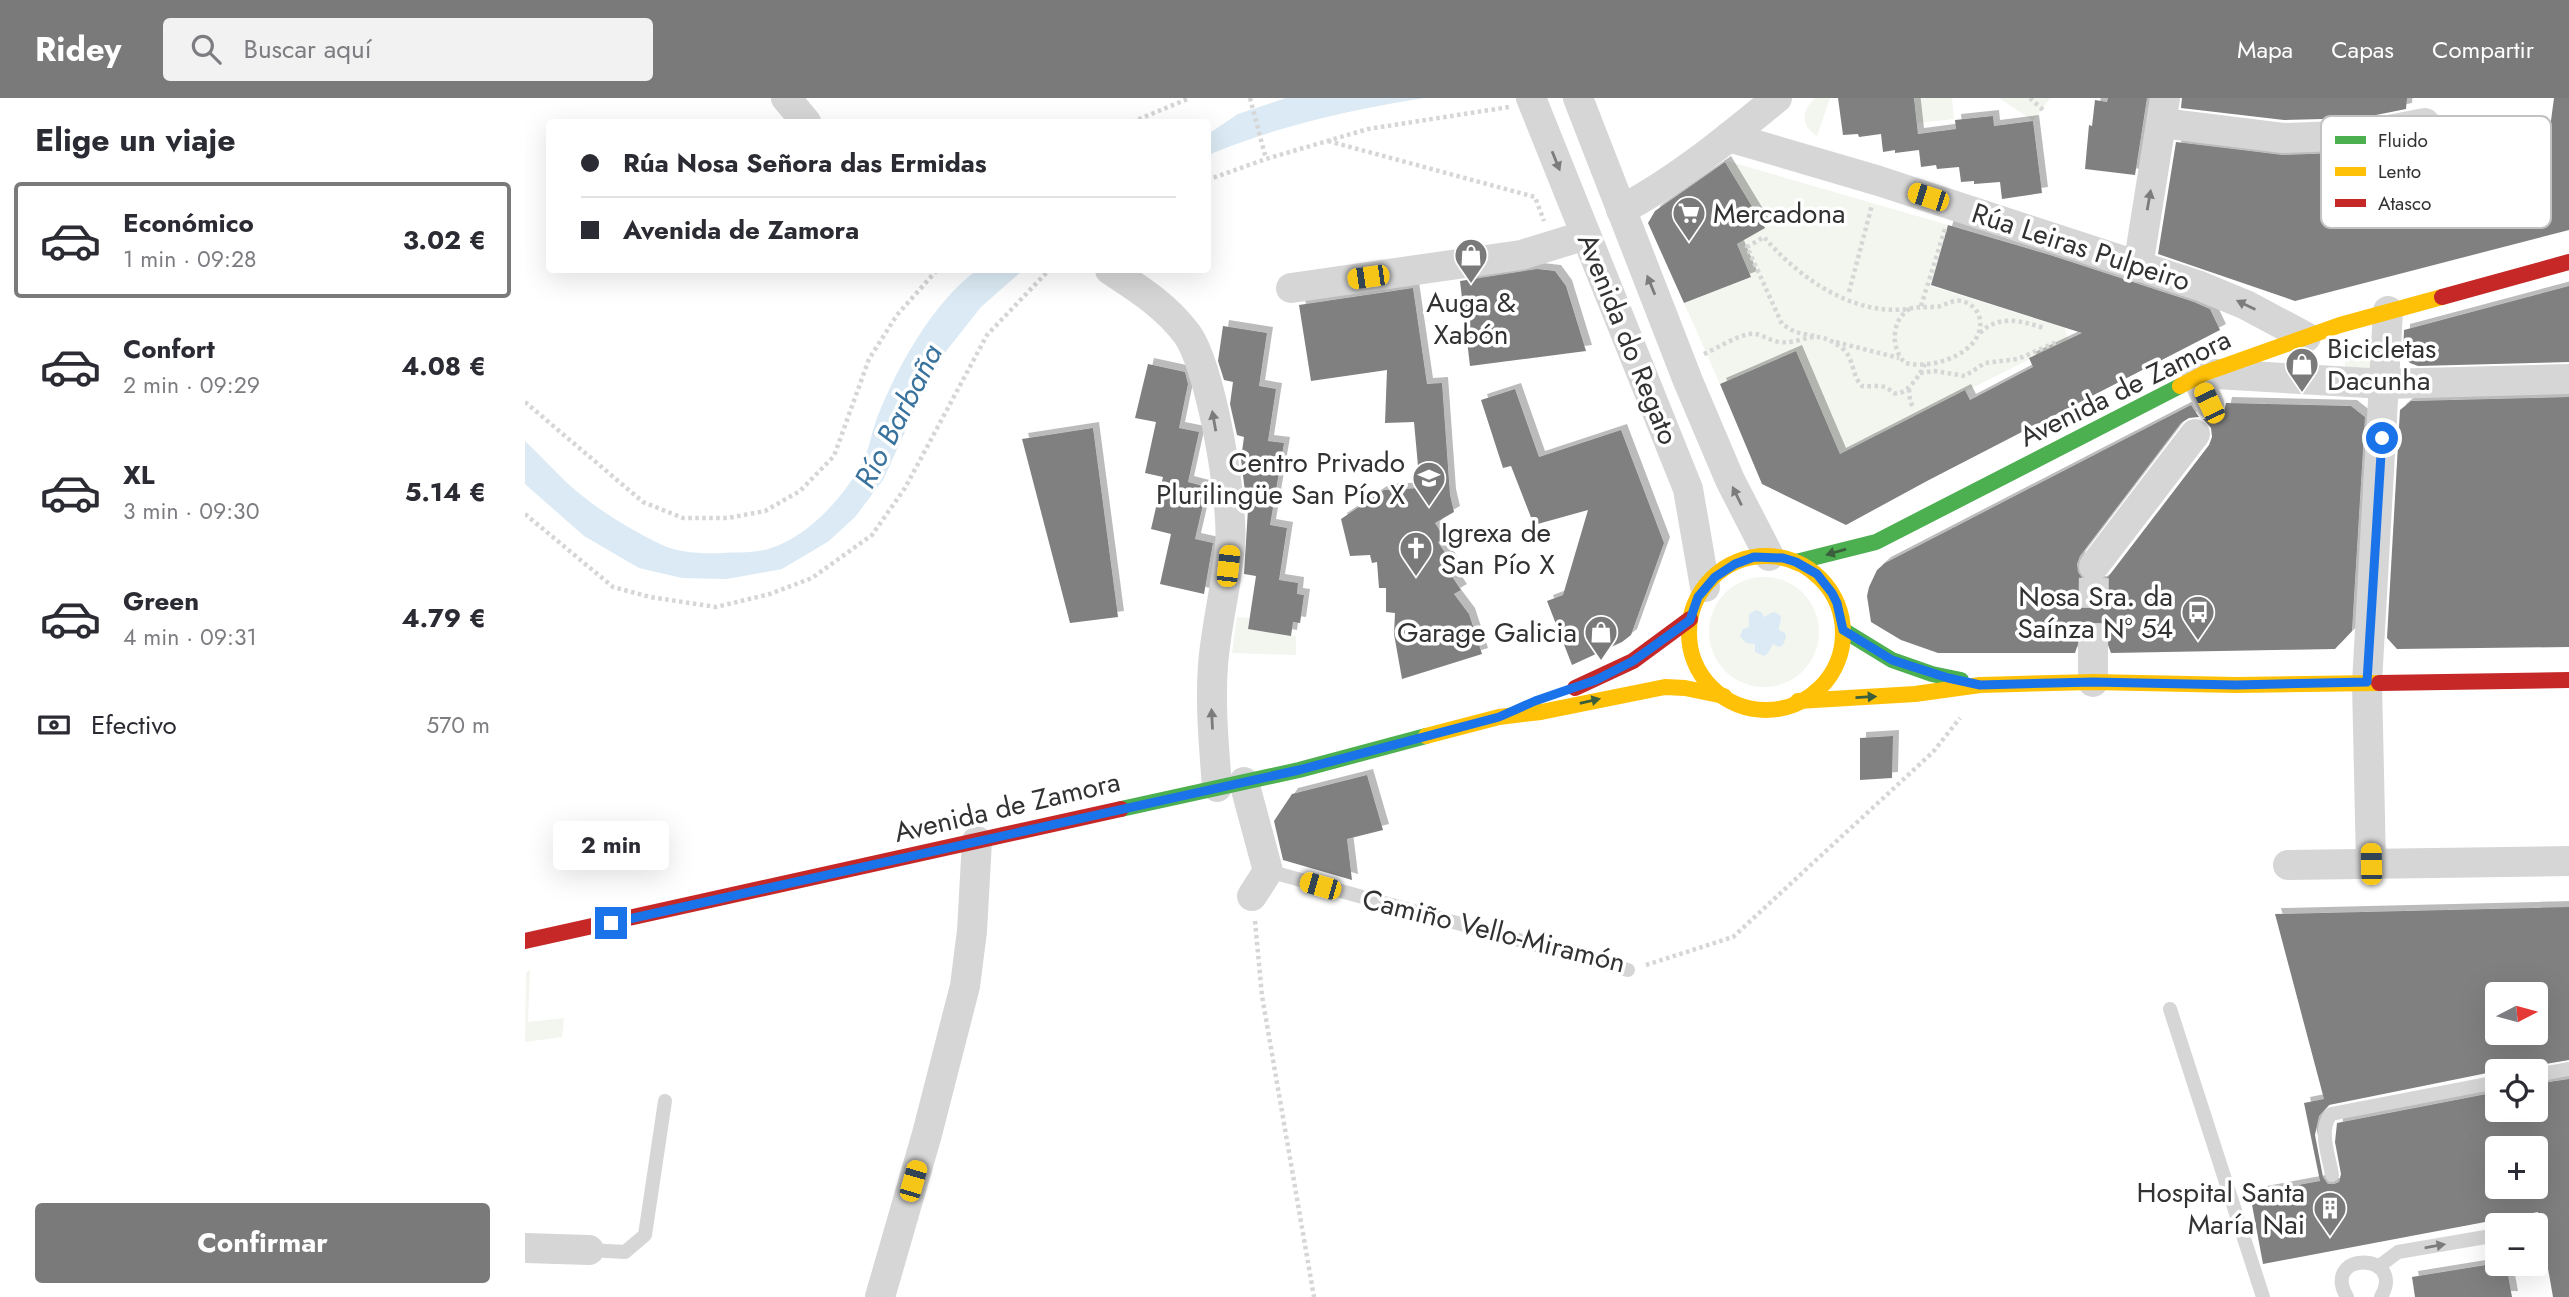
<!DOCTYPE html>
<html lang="es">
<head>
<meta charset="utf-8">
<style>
	:root { --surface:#fff; --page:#f2f2f3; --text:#2b2b33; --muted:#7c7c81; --line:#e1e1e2; --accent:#7a7a7a }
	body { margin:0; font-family:Jost,sans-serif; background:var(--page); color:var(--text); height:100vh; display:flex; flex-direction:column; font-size:26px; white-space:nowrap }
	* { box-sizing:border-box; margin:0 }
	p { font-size:23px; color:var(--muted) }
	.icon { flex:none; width:38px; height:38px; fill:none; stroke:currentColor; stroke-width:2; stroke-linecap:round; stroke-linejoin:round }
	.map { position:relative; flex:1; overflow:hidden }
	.panel { display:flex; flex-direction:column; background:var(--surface); width:525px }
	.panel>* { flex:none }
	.top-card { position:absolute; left:21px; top:21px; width:665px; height:154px; border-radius:7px; box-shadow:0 7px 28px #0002; display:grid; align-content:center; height:154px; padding:0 35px; background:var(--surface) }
	.needle { width:46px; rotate:84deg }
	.controls { position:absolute; left:1960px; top:884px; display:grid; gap:14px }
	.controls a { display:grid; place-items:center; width:63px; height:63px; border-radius:7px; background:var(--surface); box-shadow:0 7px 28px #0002; font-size:35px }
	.end { position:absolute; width:32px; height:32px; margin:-16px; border:9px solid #1a73e8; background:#fff; box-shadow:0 0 0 4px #fff }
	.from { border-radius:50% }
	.bubble { position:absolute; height:49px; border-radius:7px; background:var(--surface); box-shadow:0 7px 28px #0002; font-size:23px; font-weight:700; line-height:49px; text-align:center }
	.car { position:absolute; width:21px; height:42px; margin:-21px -10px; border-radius:9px; box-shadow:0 0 5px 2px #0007; background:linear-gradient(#f5c518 24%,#345 0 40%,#f5c518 0 76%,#345 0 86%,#f5c518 0) }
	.top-card b { display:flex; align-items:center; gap:24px; height:66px; font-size:26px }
	.top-card b+b { border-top:2px solid var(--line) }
	.top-card i { width:18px; height:18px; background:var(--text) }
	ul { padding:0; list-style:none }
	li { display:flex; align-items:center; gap:21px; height:116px; margin:0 14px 10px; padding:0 21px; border:4px solid transparent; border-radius:7px }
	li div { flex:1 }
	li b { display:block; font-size:26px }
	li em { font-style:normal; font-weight:700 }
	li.on { border-color:var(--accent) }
	li>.icon { width:63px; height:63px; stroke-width:1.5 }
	h2 { padding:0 35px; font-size:32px; line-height:84px }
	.pay { display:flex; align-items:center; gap:18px; height:77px; padding:0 35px; font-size:26px }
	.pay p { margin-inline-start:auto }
	.cta { display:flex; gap:14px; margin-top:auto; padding:14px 35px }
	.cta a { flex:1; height:80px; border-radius:7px; background:var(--accent); color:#fff; font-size:28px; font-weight:700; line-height:80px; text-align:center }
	header { display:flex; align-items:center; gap:42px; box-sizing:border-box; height:98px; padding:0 35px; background:var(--accent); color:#fff }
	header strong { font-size:33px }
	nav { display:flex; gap:38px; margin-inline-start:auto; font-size:24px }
	.search { width:490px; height:63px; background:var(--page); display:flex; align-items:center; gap:18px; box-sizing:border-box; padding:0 24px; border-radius:7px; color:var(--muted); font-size:26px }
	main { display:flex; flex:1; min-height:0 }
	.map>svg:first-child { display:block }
</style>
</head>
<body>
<header>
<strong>Ridey</strong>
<div class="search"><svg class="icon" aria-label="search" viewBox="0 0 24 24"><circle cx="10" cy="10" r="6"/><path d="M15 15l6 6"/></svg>Buscar aquí</div>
<nav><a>Mapa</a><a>Capas</a><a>Compartir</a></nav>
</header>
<main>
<section class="panel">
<h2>Elige un viaje</h2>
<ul>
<li class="on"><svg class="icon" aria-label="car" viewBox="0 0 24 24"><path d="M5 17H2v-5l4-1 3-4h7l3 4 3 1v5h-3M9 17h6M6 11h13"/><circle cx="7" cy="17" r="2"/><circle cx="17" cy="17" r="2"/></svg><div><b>Económico</b><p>1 min · 09:28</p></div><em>3.02 €</em></li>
<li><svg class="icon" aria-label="car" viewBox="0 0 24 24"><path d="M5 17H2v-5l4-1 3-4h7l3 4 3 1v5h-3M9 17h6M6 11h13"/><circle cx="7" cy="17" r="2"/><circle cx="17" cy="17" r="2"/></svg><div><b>Confort</b><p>2 min · 09:29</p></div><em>4.08 €</em></li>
<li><svg class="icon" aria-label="car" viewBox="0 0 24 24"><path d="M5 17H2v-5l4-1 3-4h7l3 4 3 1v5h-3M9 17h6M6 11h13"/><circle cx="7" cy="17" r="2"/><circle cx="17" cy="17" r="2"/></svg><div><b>XL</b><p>3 min · 09:30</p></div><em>5.14 €</em></li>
<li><svg class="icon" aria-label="car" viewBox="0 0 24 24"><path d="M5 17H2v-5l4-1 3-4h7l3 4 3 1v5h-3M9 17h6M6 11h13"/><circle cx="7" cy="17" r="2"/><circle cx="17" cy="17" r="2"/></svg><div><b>Green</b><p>4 min · 09:31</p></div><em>4.79 €</em></li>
</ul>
<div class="pay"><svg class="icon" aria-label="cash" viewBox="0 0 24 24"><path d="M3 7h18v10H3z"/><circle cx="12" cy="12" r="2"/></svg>Efectivo<p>570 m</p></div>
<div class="cta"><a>Confirmar</a></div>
</section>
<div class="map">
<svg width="2044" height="1199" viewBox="0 0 2044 1199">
	<defs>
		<filter id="shadow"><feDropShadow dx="6" dy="-6" stdDeviation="0" flood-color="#0004"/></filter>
	</defs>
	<rect width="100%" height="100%" fill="#fff"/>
	<g fill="#f2f6ee">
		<path d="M1290,0h15l-13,38c-16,-10 -16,-25 -2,-38z"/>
		<path d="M1389,0h38l2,21 -37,4z"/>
		<path d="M1474,0h51l-17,23z"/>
		<path d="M1199,62l224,65 -17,61 134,42 3,12 -228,114 -44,-102 -76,32 -36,-81 67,-26 -14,-33 27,-16z"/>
		<path d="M1850,245l6,24 -32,4 -4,-4 -1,-19z"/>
		<circle cx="1239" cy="534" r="55"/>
		<path d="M712,519l12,1 -1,11 48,7v19l-64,-2z"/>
		<path d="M5,872l-2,52 36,-4 -2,19 -37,5 1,-69z"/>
	</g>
	<g fill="#dbeaf4">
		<path d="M761,0h138c-74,12 -147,28 -216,57v-21l30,-20z"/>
		<path d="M452,172h46l-42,37 -34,43 -26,47 -38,83 -28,37 -26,24 -47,28 -55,10 -45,-1 -43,-10 -55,-32 -59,-52v-43c13,12 25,25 38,38 27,26 62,48 97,65 18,9 42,10 62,9 12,-1 25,0 37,-2 44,-7 87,-55 105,-92 6,-13 8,-28 13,-41 20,-51 56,-116 100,-148z"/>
		<path d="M1231,512l5,2 3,5 9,-5c14,3 5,11 6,18l6,3 1,4 -3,8 -4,2 -6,-3 -5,9 -4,3 -9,-4v-8l-9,-1 -6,-7 3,-7 6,-2v-13z"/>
	</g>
	<g fill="#808080" fill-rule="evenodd" filter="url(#shadow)">
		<path d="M1313,0h76l4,36 38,-5 -1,-9 38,-4 1,10 39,-5 9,72 -40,6 -2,-17 -26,2v-3l-13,1 -2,-15 -22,2 -1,-4 -15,2 -2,-17 -24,3v-3l-12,2 -2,-18 -22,3 -1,-3 -15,1z"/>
		<path d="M1583,0h39l-12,77 -50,-6 4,-44 3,1 3,-26 12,2z"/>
		<path d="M1657,0h225l-1,11 -45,9 -77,2 -103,-12z"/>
		<path d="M2029,0h15v132l-274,71 -137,-47 18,-112 107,13 81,-3 18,-3 15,66 70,-16 1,6 36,-9 -2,-50 46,-3z"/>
		<path d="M1200,64l40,66 -28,16 14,33 -67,26 -36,-80 7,-12z"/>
		<path d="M1423,127l102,30 144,47 16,7 10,21 -293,151 -81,44 -84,-41 -42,-100 76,-33 44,103 125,-64 5,10 63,-33 -4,-9 53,-25 -151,-48z"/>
		<path d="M1012,171l18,2 11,15 20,65 -116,15 -10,-85z"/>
		<path d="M2044,188v76l-151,4 -8,-3 -7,-7 1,-26z"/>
		<path d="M888,190l14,96 15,-1 8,112 4,17 -19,11 10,16 -7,3 15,23 -6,4 14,21 -7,4 15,20 13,40 -80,25 -8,-45 1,-21 -9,-1v-24h-7l-2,-26 -5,1 -2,-8 -20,1 -9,-37 43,-29 36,-2 -6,-66 -29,1 2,-53 -76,11 -12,-76z"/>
		<path d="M698,228l44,7 -8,53 17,3 -8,52 16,2 -14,82 17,3 -8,52 19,3 -1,11 7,1 -4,28 -7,-1 -2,14 -43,-7 8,-53 -12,-2 5,-81 -4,-1 -4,-33 3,-22 -7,-2 -7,-31 3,-22 -9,-2 -6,-19z"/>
		<path d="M623,266l37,8 3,12 -9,44 20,4 -11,50 19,5 -12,52 18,4 -9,51 -44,-10 11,-50 -20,-5 12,-52 -18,-4 11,-51 -21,-4z"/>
		<path d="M990,291l24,68 82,-27 43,113 -33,92 -9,7 -50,23 -25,-64 16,-6 25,-85 -54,15 -23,-59 -8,2 -22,-68z"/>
		<path d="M2044,299v250l-172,2 -10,-11 13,-228 11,-9z"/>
		<path d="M1701,305l125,3 14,11 -13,214 -17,18 -224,4 -3,-8 -6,-7 -10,-2 -7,2 -7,6 -3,9h-137l-37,-13 -30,-18 -4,-26 2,-9 8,-17 8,-7 306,-158 8,12 -10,1 -8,5 -101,133 -3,8 1,8 5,7 8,4 10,-1 7,-5 101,-132 3,-8 -1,-9 -8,-9h14l7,-7z"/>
		<path d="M568,330l25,189 -48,6 -48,-184z"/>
		<path d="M1368,638l-1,42 -32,2v-42z"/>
		<path d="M842,677l16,55 -36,9 5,41 -69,-20 -9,-39 18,-27z"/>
		<path d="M2044,809v153l-35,6 -7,5h-30l-168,34 -10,11 -4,19 8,42 5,7h6l5,-2 2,-8 -6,-32 2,-19 160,-31v18h39v-26l33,-5v218h-16l-15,-85 -275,52 -13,-70 70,-13 -16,-78 20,-4 -49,-185zM1972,896h39v38h-39zM1972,1050h39v38h-39z"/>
		<path d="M1967,1166h14l6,33h-97l-3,-20z"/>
	</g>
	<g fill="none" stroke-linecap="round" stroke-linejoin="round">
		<path stroke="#d6d6d6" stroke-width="30" stroke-dasharray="30 15" stroke-linecap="butt" d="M1568,555l1,-87"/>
		<g stroke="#d6d6d6" stroke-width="4.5" stroke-dasharray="3.5 3.5" stroke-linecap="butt">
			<path d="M725,0l16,61"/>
			<path d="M1505,0l13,12"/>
			<path d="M607,24l58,-24"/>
			<path d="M803,43l207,56 9,24"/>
			<path d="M682,82l59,-21 102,-30 141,-22"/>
			<path d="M1324,194l23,-87"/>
			<path d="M1396,208l24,-77"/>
			<path d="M1455,235c19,-19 41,-12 64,-5"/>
			<path d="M1289,238l-19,-4 -13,-8 -35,-77 17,-10c34,40 88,79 144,72 9,-2 17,-2 26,-2 12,0 18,-10 31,-5 20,8 19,31 5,44 -16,15 -44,22 -65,17 -15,-15 -14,-44 6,-55"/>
			<path d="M1311,244l63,16"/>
			<path d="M1179,256c14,-6 30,-17 45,-20 11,-2 20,7 31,8 26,2 33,-16 62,6 13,11 9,27 20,38 7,1 15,-1 23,1 3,1 6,4 9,6 12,4 27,-20 31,-29"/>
			<path d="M1395,275l15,-2 30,5 20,-13 33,-4 41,-18"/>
			<path d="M1384,291l1,12 3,6"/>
			<path d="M0,304l118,100 40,16h45l37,-7 35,-20 34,-35 35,-97 28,-44 40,-45"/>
			<path d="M0,416l88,73 37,10 66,10 54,-13 42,-16 60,-43 33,-47 82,-153 62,-65"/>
			<path d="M730,823l7,75 52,301"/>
			<path d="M1121,867l87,-28 200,-185 27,-34"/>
		</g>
		<g stroke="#d6d6d6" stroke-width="14">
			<path d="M743,773l360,99"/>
			<path d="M1645,911l93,288"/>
			<path d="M2011,977l33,-6"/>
			<path d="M1807,1077c-3,-19 -14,-45 -1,-61l166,-32"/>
			<path d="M64,1152l36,2 20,-17 20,-134"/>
			<path d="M1853,1169l20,-15 99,-17"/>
			<path d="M1822,1199c-27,-46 60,-46 34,0"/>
		</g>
		<g stroke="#d6d6d6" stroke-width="30">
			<path d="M261,0l20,24"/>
			<path d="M1053,0l110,283 42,99 39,76"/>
			<path d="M1637,25l121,15 80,-3 62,-12"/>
			<path d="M1204,39l150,44 321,105 46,19 60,32"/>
			<path d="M1096,112c57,-30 106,-71 156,-112"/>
			<path d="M1613,169l27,-169"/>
			<path d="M585,172c29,19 56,36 77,64 24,34 47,169 43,211 -3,40 -14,80 -17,120 -3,41 1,81 4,122"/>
			<path d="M766,190l230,-33 65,-20 102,254 17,98"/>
			<path d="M1691,276l169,10 184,-5"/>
			<path d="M1672,279l12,26"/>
			<path d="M1569,468l101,-132"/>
			<path d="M1568,555v29"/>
			<path d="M719,684l24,89 -16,25"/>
			<path d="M1846,766l-4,-181 21,-372"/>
			<path d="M1763,767l281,-4"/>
			<path d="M0,1150l64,2"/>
			<path d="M355,1199l47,-163 38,-148 7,-55 5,-90"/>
		</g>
		<g stroke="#4caf50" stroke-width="16">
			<path d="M1271,464l80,-20 304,-156"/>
			<path d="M1318,532l49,30 40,14 29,6"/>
			<path d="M596,711l178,-39 127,-34"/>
		</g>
		<g stroke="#ffc107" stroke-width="16">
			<path d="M1655,288l25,-13 135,-48 102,-28"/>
			<circle cx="1241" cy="535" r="77"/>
			<path d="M1273,603l117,-7 65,-9 113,-3 143,3 143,-2"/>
			<path d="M901,638l73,-19 42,-5 124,-25 20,1 39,8"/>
		</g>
		<g stroke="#c62828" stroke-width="16">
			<path d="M1917,199l127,-35"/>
			<path d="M1854,585l190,-3"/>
			<path d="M1050,590l58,-27 57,-42"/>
			<path d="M0,843l596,-132"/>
		</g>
		<path stroke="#d6d6d6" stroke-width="30" d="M1006,0l55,137"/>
	</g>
	<defs><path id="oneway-solid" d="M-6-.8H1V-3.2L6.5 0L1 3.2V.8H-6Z" transform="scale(1.75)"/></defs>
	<g fill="#7c7c7c">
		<use href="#oneway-solid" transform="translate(1031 63) rotate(68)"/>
		<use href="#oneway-solid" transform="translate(1624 102) rotate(-80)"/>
		<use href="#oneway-solid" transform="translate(1126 187) rotate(-112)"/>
		<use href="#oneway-solid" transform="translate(1721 207) rotate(-154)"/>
		<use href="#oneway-solid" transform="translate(689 323) rotate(-100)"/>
		<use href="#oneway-solid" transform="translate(1212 398) rotate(-116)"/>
		<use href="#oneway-solid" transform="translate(687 621) rotate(-93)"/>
		<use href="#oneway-solid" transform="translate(1910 1148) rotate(-10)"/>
	</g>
	<g fill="#3b5e3c">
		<use href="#oneway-solid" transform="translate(1311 454) rotate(164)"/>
		<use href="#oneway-solid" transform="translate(1341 599) rotate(-3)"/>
		<use href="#oneway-solid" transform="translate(1065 603) rotate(-13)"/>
	</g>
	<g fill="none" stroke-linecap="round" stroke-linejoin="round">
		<path stroke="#1a73e8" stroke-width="9" d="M86,825l688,-153 200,-53 36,-16 61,-21 37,-19 57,-41 8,-23 17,-20 20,-13 19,-7 29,1 13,4 21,12 15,19 5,10 6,27 49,30 56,18 32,7 113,-3 143,3 131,-3 15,-244"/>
	</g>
	<defs>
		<symbol id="supermarket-pin" viewBox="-11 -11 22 30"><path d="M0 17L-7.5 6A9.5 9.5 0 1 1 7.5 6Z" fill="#7a7a7a" stroke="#fff"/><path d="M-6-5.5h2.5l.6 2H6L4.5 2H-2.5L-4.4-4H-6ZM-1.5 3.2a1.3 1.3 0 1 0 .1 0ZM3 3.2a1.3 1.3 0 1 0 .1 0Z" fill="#fff"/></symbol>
		<symbol id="shop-pin" viewBox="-11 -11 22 30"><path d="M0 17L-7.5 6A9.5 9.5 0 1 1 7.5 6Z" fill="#7a7a7a" stroke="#fff"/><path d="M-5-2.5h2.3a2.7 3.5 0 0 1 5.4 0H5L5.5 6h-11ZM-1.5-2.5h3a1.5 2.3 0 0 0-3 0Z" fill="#fff"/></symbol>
		<symbol id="school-pin" viewBox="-11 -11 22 30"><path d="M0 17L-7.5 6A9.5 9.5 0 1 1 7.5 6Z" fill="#7a7a7a" stroke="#fff"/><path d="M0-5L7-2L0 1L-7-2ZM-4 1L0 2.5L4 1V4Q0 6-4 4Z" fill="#fff"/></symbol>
		<symbol id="church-pin" viewBox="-11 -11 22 30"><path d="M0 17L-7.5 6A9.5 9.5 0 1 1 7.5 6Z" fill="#7a7a7a" stroke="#fff"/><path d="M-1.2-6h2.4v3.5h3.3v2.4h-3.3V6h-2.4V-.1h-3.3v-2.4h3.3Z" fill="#fff"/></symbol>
		<symbol id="bus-pin" viewBox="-11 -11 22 30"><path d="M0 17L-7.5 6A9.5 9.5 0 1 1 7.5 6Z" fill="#7a7a7a" stroke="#fff"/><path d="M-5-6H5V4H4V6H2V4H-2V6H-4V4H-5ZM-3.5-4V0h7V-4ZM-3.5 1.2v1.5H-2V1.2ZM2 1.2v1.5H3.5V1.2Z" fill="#fff"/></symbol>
		<symbol id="building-pin" viewBox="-11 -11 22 30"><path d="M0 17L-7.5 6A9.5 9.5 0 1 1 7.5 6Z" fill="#7a7a7a" stroke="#fff"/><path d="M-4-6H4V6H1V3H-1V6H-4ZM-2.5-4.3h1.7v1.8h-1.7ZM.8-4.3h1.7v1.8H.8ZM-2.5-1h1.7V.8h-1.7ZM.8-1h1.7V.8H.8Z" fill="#fff"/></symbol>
	</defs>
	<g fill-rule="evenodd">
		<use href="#supermarket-pin" x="1145" y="96" width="38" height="52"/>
		<use href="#shop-pin" x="927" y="138" width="38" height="52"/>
		<use href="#shop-pin" x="1758" y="247" width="38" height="52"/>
		<use href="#school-pin" x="885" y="361" width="38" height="52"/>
		<use href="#church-pin" x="872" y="431" width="38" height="52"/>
		<use href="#bus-pin" x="1654" y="495" width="38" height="52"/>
		<use href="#shop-pin" x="1057" y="515" width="38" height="52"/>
		<use href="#building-pin" x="1786" y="1091" width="38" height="52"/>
	</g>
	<g text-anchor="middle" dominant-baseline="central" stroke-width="7" stroke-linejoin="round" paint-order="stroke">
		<g font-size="28" fill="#323232" stroke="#fff" text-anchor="end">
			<text x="1188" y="115" text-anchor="start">Mercadona</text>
			<text x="946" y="204" text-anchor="middle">Auga &amp;<tspan x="946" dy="32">Xabón</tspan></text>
			<text x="1802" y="250" text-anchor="start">Bicicletas<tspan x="1802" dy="32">Dacunha</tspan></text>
			<text x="880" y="364">Centro Privado<tspan x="880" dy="32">Plurilingüe San Pío X</tspan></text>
			<text x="916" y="434" text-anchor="start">Igrexa de<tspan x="916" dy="32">San Pío X</tspan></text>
			<text x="1648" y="498">Nosa Sra. da<tspan x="1648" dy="32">Saínza Nº 54</tspan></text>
			<text x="1052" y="534">Garage Galicia</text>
			<text x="1780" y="1094">Hospital Santa<tspan x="1780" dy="32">María Nai</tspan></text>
		</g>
		<g font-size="28" fill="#323232" stroke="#fff">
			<text transform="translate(1556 149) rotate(18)">Rúa Leiras Pulpeiro</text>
			<text transform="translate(1103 241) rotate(68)">Avenida do Regato</text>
			<text transform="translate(1600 290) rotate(-26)">Avenida de Zamora</text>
			<text transform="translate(482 709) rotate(-13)">Avenida de Zamora</text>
			<text transform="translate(969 833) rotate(14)">Camiño Vello-Miramón</text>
		</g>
		<g font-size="30" font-style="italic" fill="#39729c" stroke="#fff">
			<text transform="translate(373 318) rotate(-63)">Río Barbaña</text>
		</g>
	</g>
	<rect x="1796" y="18" width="230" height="112" rx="10" fill="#fff" stroke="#c2c2c2" stroke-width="2"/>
	<rect x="1810" y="38" width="31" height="8" fill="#4caf50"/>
	<rect x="1810" y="69" width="31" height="9" fill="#ffc107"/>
	<rect x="1810" y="101" width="31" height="8" fill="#c62828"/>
	<g font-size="19" fill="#323232">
		<text x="1853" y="49">Fluido</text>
		<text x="1853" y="80">Lento</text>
		<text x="1853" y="112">Atasco</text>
	</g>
</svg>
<div class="controls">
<a><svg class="needle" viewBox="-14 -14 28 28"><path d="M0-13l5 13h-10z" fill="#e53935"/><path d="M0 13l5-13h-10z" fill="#7c7c81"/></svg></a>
<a><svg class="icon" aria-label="locate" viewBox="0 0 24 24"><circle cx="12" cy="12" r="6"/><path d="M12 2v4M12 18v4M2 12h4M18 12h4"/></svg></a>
<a>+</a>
<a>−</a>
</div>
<i class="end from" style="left:1857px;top:340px"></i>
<i class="end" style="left:86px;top:825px"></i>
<div class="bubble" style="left:28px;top:723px;width:116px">2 min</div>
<i class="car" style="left:1403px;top:99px;rotate:288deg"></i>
<i class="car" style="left:843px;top:179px;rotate:262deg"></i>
<i class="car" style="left:1684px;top:305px;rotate:335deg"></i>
<i class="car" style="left:703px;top:468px;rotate:6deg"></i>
<i class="car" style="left:1846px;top:766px;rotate:359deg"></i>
<i class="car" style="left:795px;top:788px;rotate:286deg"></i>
<i class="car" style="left:388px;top:1083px;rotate:16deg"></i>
<div class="top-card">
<b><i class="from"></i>Rúa Nosa Señora das Ermidas</b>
<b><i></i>Avenida de Zamora</b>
</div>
</div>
</main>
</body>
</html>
